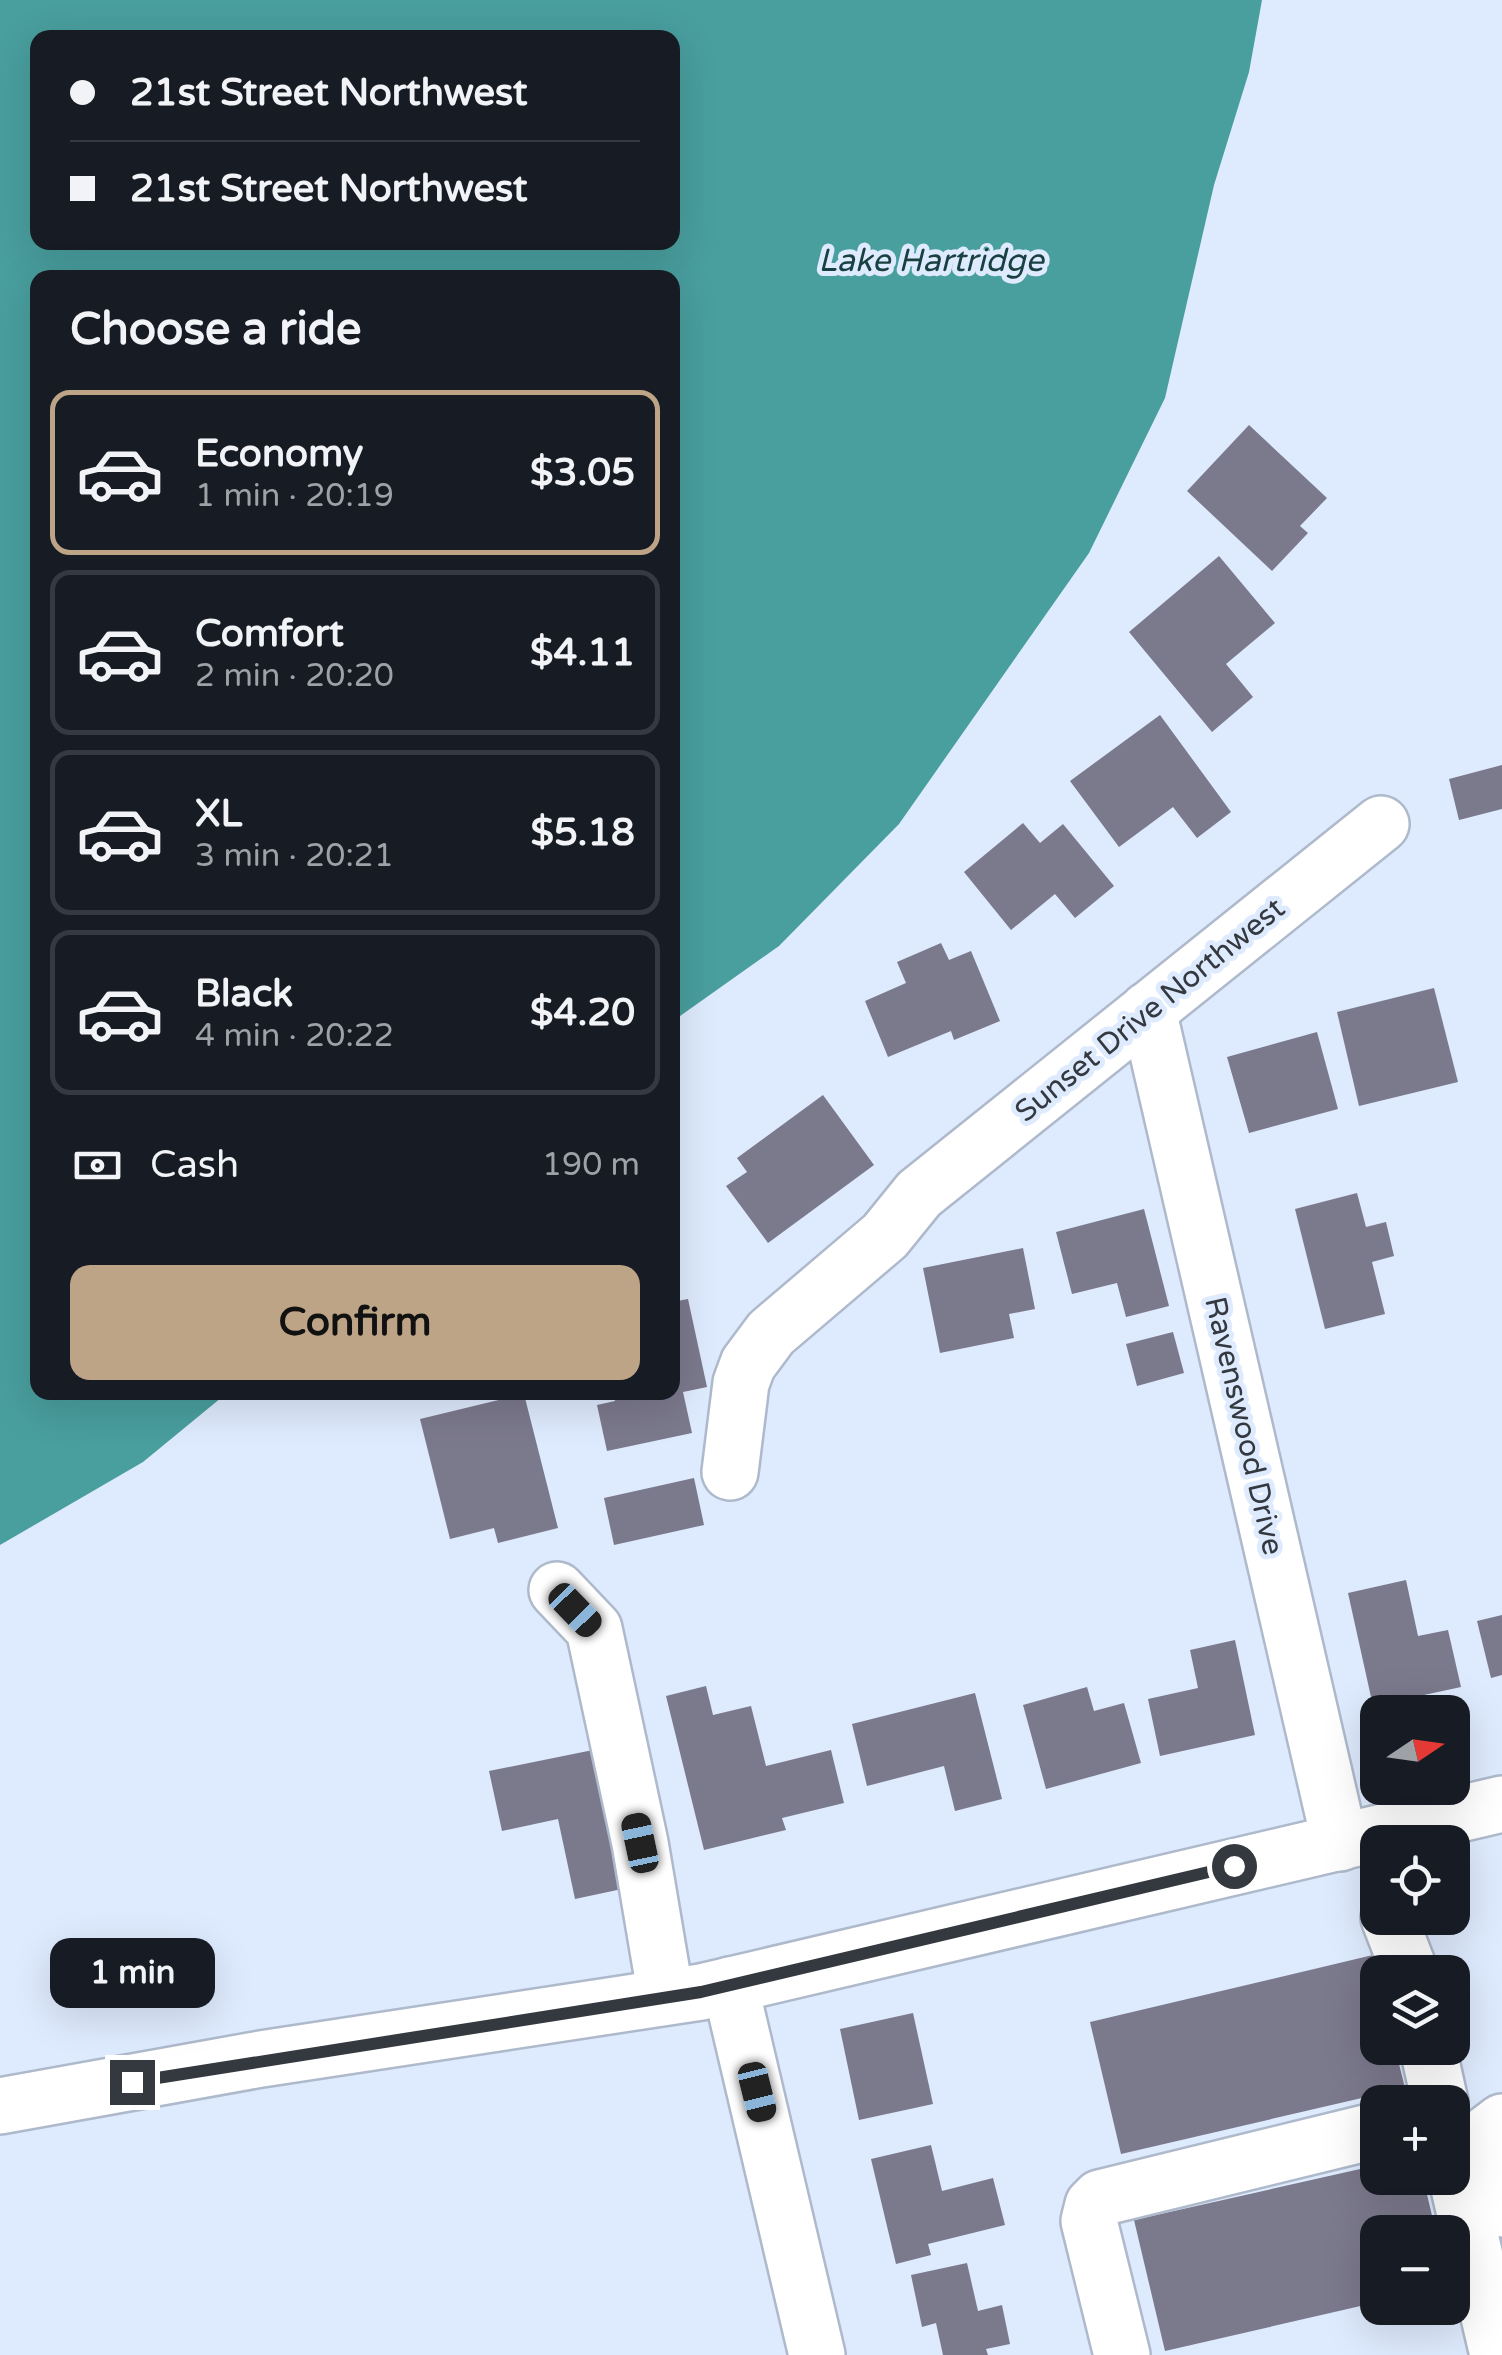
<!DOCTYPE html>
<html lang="en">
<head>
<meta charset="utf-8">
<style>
	:root { --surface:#171b24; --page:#242831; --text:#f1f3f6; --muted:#9ea1a6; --line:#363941; --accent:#bea487 }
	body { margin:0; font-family:"Varela Round",sans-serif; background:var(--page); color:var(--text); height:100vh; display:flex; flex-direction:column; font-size:38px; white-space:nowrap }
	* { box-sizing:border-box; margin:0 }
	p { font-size:32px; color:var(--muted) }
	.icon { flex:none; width:55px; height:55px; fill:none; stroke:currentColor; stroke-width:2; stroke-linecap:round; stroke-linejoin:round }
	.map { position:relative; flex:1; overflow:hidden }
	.side { position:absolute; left:30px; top:270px; width:650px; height:1130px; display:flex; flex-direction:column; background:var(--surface); border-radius:20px; box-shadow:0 10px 40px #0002 }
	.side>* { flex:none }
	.guide { position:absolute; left:30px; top:30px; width:650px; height:220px; border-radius:20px; box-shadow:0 10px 40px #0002; display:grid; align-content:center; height:220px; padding:0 40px; background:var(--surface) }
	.needle { width:65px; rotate:77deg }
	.buttons { position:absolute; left:1360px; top:1695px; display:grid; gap:20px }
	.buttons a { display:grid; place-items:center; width:110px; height:110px; border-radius:20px; background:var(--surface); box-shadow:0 10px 40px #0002; font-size:50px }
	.end { position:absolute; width:45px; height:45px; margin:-22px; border:12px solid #343940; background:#fff; box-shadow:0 0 0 5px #fff }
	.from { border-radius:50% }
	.bubble { position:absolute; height:70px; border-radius:20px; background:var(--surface); box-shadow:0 10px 40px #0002; font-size:32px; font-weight:700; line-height:70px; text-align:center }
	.car { position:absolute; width:30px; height:60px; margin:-30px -15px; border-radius:12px; box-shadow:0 0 8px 2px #0007; background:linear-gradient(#222 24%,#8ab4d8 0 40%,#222 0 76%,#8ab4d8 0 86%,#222 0) }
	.guide b { display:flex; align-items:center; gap:35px; height:95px; font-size:38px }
	.guide b+b { border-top:2px solid var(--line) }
	.guide i { width:25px; height:25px; background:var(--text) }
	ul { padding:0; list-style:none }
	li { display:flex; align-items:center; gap:30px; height:165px; margin:0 20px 15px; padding:0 20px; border:5px solid var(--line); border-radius:20px }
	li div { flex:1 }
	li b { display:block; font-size:38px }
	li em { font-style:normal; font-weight:700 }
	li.current { border-color:var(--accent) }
	li>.icon { width:90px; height:90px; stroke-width:1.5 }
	h2 { padding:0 40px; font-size:45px; line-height:120px }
	.pay { display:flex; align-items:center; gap:25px; height:110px; padding:0 40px; font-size:38px }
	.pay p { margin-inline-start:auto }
	.action { display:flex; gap:20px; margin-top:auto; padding:20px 40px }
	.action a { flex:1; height:115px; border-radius:20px; background:var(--accent); color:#111; font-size:40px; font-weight:700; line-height:115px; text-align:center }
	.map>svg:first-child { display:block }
</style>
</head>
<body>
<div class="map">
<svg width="1502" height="2355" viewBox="0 0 1502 2355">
	<rect width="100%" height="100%" fill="#deeafd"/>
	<path fill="#499e9e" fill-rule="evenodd" d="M0,0h1262l-13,72 -35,113 -49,213 -76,155 -190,271 -120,122 -106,75 -1,-743h-634v1114l189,1 -84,69 -143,83zM38,38h634v204h-634z"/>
	<g fill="#7b798c">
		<path d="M1249,425l78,73 -27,28 8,7 -36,38 -85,-80z"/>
		<path d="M1219,556l56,67 -49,41 27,33 -41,35 -83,-100z"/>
		<path d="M1160,715l71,97 -34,26 -24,-31 -54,40 -49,-66z"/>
		<path d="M1502,765v44l-43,11 -10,-41z"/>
		<path d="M1023,823l17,20 23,-19 51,62 -39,32 -20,-24 -44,36 -47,-58z"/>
		<path d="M941,943l8,17 22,-9 29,70 -46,19 -3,-9 -63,26 -23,-56 41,-18 -9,-21z"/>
		<path d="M1434,988l24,94 -99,24 -22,-94z"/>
		<path d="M1317,1032l21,77 -89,24 -22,-76z"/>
		<path d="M823,1095l51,70 -106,78 -42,-57 21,-14 -10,-14z"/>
		<path d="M1357,1193l9,34 20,-5 8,34 -22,6 13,52 -60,15 -30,-120z"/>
		<path d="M1144,1209l25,97 -43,11 -9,-34 -45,11 -16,-62z"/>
		<path d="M1023,1248l12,61 -26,5 5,24 -74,15 -17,-85z"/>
		<path d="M688,1299l19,88 -24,5 9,41 -85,18 -10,-46 18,-4 -2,-9h59v-90z"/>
		<path d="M1173,1332l11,41 -47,13 -11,-42z"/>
		<path d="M524,1394l34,134 -60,15 -4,-15 -44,11 -30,-120z"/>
		<path d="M694,1478l10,47 -90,20 -10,-47z"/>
		<path d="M1406,1580l12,56 30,-6 13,57 -88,19 -25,-113z"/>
		<path d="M1502,1615v60l-11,3 -14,-57z"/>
		<path d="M1235,1640l20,95 -95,21 -12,-57 50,-11 -8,-38z"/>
		<path d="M706,1686l7,29 38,-9 15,60 65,-16 13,53 -62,15 4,12 -82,20 -38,-154z"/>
		<path d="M1087,1687l7,24 30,-8 17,60 -95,26 -23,-84z"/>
		<path d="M975,1693l27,106 -47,12 -11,-45 -77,20 -15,-62z"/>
		<path d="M593,1750l29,139 -47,10 -17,-80 -56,12 -13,-60z"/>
		<path d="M1373,1955l5,19v74h17l10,40 -284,66 -31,-132z"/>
		<path d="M913,2013l20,91 -74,16 -19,-91z"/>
		<path d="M931,2145l11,46 51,-13 12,47 -77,19 3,11 -35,9 -25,-105z"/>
		<path d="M1378,2165v13h45l13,54h-58v70l-213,49 -31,-131z"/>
		<path d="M967,2263l11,48 24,-6 8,39 -24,5 2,6h-45l-7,-32 -14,4 -11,-52z"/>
	</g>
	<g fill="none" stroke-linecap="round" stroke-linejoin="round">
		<defs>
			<g id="minor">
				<path d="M1148,1010l192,833"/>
				<path d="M730,1472l11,-89 7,-19 23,-31 114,-97 34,-42 462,-370"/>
				<path d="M557,1590l37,39 46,214 26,154"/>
				<path d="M1389,1918l21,54"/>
				<path d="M730,1985l87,370"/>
				<path d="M1428,2048l12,54"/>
				<path d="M0,2106l261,-47 440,-67 801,-188"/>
				<path d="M1502,2122l-17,13 17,74"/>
				<path d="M1452,2158l46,197"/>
				<path d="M1122,2355l-33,-134 4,-16 7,-7 278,-68"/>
			</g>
		</defs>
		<use href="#minor" stroke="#aeb9cb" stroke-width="60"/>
		<use href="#minor" stroke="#fff" stroke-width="55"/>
	</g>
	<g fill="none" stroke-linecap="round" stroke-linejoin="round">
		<path stroke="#343940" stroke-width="12" d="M132,2082l569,-90 533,-126"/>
	</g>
	<g text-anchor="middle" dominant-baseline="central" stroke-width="10" stroke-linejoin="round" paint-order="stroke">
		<g font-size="30" fill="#343940" stroke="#deeafd">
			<text transform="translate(1150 1010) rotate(-39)">Sunset Drive Northwest</text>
			<text transform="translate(1244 1426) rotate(77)">Ravenswood Drive</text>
		</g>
		<g font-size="32" font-style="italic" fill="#194141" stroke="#deeafd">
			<text x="931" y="261">Lake Hartridge</text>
		</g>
	</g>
</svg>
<div class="buttons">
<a><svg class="needle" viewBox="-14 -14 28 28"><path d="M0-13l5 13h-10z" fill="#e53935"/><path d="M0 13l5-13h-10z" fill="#9ea1a6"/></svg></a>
<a><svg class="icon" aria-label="locate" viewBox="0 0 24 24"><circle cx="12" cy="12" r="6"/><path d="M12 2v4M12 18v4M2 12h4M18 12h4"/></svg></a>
<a><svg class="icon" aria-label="layers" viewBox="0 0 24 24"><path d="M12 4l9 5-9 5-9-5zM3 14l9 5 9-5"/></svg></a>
<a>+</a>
<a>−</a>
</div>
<i class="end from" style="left:1234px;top:1866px"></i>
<i class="end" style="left:132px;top:2082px"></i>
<div class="bubble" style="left:50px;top:1938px;width:165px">1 min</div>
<i class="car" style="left:575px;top:1610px;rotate:136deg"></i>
<i class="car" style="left:640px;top:1843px;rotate:348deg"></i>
<i class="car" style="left:757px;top:2092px;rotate:166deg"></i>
<div class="guide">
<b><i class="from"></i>21st Street Northwest</b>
<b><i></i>21st Street Northwest</b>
</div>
<section class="side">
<h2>Choose a ride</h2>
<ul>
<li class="current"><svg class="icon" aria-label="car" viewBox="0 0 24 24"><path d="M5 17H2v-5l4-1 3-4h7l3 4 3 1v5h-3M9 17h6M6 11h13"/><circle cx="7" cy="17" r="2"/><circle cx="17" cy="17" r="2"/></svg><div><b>Economy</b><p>1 min · 20:19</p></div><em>$3.05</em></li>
<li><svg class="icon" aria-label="car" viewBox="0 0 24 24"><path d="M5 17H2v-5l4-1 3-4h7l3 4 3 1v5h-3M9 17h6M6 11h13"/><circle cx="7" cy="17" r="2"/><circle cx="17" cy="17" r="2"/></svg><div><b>Comfort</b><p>2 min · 20:20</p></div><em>$4.11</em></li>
<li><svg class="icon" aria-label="car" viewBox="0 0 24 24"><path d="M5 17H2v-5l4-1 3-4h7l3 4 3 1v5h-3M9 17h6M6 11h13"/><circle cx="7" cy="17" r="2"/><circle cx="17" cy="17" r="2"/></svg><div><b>XL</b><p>3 min · 20:21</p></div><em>$5.18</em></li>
<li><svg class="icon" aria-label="car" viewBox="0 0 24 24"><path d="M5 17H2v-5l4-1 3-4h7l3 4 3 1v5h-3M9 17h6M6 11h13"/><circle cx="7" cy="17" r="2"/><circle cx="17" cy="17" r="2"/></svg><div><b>Black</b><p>4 min · 20:22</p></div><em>$4.20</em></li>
</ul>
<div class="pay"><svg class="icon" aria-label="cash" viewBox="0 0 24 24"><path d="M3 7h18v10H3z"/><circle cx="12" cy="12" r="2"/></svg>Cash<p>190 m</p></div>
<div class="action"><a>Confirm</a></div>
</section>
</div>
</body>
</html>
